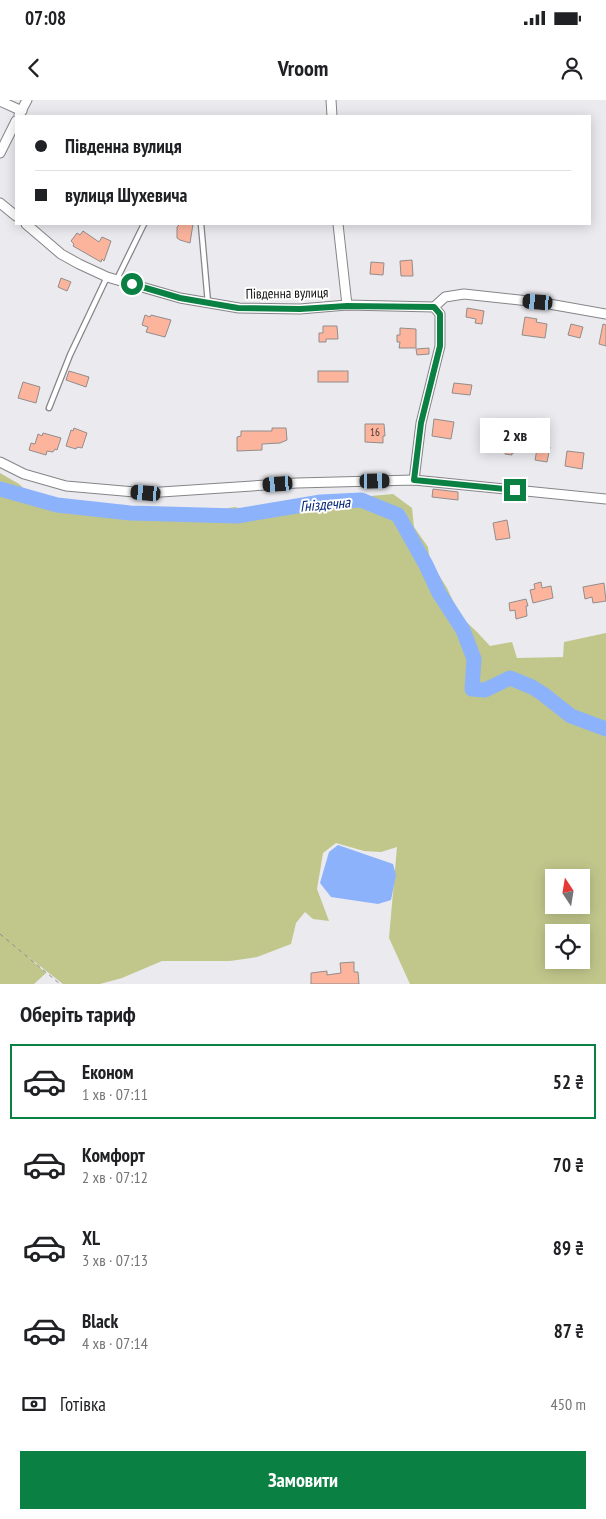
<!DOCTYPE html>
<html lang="uk">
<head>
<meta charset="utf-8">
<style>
	:root { --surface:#fff; --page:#f6f6f6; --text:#202124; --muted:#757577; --line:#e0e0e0; --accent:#0b8043 }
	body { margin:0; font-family:"PT Sans Narrow",sans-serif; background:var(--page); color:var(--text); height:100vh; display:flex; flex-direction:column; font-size:19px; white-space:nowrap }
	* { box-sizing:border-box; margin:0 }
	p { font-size:16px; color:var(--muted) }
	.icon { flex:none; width:28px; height:28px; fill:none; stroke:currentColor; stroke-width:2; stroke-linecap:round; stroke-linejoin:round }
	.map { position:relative; height:884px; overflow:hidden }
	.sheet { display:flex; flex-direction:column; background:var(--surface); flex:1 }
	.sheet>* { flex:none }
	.guide { position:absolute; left:15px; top:15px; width:576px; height:110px; border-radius:0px; box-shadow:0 2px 12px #0003; display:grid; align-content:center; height:110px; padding:0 20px; background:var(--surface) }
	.needle { width:32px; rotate:348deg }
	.controls { position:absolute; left:545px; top:769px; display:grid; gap:10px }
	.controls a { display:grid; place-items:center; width:45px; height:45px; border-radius:0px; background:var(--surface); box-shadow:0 2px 12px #0003; font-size:25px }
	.end { position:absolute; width:22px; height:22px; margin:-11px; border:6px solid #0b8043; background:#fff; box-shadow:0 0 0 2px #fff }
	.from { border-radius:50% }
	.bubble { position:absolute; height:35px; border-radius:0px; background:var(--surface); box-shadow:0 2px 12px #0003; font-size:16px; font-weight:700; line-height:35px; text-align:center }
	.car { position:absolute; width:15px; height:30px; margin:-15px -8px; border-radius:6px; box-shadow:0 0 4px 1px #0007; background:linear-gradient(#222 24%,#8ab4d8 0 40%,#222 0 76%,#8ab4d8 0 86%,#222 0) }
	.guide b { display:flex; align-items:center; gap:18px; height:48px; font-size:19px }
	.guide b+b { border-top:1px solid var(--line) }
	.guide i { width:12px; height:12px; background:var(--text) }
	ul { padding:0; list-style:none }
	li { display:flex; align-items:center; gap:15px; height:75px; margin:0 10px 8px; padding:0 10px; border:2px solid transparent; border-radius:0px }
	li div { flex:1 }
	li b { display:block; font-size:19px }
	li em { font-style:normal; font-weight:700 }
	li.active { border-color:var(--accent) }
	li>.icon { width:45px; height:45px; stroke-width:1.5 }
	h2 { padding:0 20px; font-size:22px; line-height:60px }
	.pay { display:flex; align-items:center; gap:12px; height:55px; padding:0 20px; font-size:19px }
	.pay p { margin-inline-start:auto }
	.action { display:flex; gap:10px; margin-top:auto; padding:10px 20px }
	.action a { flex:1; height:58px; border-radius:0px; background:var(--accent); color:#fff; font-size:20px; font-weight:700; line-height:58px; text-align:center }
	.status { display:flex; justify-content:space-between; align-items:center; height:35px; padding:0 25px; background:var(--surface); direction:ltr }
	.status svg { height:14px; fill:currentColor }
	header { display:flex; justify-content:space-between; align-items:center; height:65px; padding:0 20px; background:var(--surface); font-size:22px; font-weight:700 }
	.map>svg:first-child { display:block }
</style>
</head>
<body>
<div class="status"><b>07:08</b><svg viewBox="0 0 49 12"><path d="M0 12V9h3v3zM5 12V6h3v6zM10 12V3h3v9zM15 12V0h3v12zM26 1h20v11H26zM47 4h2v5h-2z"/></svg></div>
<header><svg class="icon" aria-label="back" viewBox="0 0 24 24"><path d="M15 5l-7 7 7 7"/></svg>Vroom<svg class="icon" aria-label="person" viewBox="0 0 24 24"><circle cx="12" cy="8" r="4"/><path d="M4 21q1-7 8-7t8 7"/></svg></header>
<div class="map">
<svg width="606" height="884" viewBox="0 0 606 884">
	<rect width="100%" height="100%" fill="#eaeaef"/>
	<path fill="#c1c78b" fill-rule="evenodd" d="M0,373l19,11 22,20 52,12 76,5 25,-2 23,-9 18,-3 25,7 20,-4 10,-7 26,6 21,-10 56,-5 19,14 2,19 14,20 2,14 17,27 13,28 17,16 13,14 22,-4 5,16 46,-1 1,-15 42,-9v351h-196l-21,-46 8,-91 -16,5 -17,-1 -28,-8 -13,10 -6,36 12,32 -16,-2 -8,-7 -9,11 -5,21 -34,13 -27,4h-68l-40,17 -22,6h-37l-36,-28 19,17 -12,11h-34zM554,778h27v27h-27zM554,832h27v28h-27z"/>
	<path fill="#8cb2fb" d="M338,745l55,19 3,11 -5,25 -13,4 -47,-7 -11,-14 9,-31z"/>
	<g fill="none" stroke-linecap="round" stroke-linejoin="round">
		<path stroke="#8cb2fb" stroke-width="15" d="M0,389l57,16 73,8 107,3 84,-14 40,-2 37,15 28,50 13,28 24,37 11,29 -2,30 13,1 25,-12 22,9 11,7 28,22 35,13"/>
	</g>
	<g fill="#fcb49d" stroke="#928d8c">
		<path d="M180,124h13l-3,19 -10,-3 -3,-2v-11z"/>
		<path d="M83,131l16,11 3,-5 9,4 -7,20 -2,-2 -1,3 -28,-16 1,-2 -3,-3 6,-8 3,2z"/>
		<path d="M412,160l1,16h-12l-1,-15z"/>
		<path d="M371,162l13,1 -1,12 -13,-1z"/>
		<path d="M61,178l10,4 -4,9 -9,-4z"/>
		<path d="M467,208l17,3 -2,13 -7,-1 1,-4 -10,-2z"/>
		<path d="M145,215l5,2 1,-2 20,5 -6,17 -19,-5 2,-5 -6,-2z"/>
		<path d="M525,217l12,2 -1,3 11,2 -2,14 -23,-3z"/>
		<path d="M571,224l12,3 -3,11 -12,-3z"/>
		<path d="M603,224l3,1v21l-7,-2z"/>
		<path d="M323,226h14l1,13h-12v3h-7v-9h4z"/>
		<path d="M400,228l16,1v19h-17l1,-6h-3v-7h3z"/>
		<path d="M429,248v6l-12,1 -1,-6z"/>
		<path d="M69,271l20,6 -3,10 -20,-7z"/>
		<rect x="318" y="271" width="30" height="11"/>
		<path d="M23,282l17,5 -4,16 -18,-5z"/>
		<path d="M454,283l18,2 -2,10 -18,-2z"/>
		<path d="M434,319l20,3 -3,17 -19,-3z"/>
		<path d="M365,324h19l1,12h-2v7l-18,-1z"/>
		<path d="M74,328l13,5 -5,15 -5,-1 -1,2 -10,-3 5,-16 2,1z"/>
		<path d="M272,328h14l1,12 -7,3 -18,1v6l-25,1v-14l4,-1v-5h31z"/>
		<path d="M43,333l18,5 -4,12 -2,-1 -2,3 -6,-1 -1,4 -17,-5 2,-7 4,1 3,-10 4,2z"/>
		<path d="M500,336l17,2 -3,15h-2v2l-7,-1v-2l-7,-1z"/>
		<path d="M538,344l12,3 -3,15 -12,-2z"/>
		<path d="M567,351l17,2 -2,16 -17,-3z"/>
		<path d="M433,389l25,3v8l-26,-3z"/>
		<path d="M507,420l3,18 -14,2 -3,-17z"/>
		<path d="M541,482l1,6 9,-2 2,12 -20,5 -3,-13 5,-1 -1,-5z"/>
		<path d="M604,483l2,18 -13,2 -1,-6 -7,2 -2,-12z"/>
		<path d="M526,499l2,7h-2l1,10 -11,3 -1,-9 -5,1 -1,-8z"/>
		<path d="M354,862v10h4l1,12h-48v-11l16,-2v4l14,-2 -1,-10z"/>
	</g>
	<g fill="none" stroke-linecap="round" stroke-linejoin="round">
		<defs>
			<g id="service">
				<path d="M201,124l7,79"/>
				<path d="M117,179l27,-55"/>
				<path d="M49,308l21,-53 37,-78"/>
			</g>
			<g id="minor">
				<path d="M331,0l1,16"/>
				<path d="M0,1l22,10"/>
				<path d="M19,15l8,-15"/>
				<path d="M0,53l16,-32"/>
				<path d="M0,103l16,13"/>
				<path d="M26,124l35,30 18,10 28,13 73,21 59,10 61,1 47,-4 87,2 6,7v32l-19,77 -7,57"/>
				<path d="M338,124l9,81"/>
				<path d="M434,207l11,-10 19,-3 74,8 68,12"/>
				<path d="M0,362l24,12 42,12 80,7 151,-10 117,-3 192,19"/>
			</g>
		</defs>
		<use href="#service" stroke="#858589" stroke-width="7"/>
		<use href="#minor" stroke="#858589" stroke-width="11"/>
		<path stroke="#8d8d90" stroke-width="1" stroke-dasharray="4 4" stroke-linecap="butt" d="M0,834l60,50"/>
		<use href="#service" stroke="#fff" stroke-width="4.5"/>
		<use href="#minor" stroke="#fff" stroke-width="9"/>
	</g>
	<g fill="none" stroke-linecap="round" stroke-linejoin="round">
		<path stroke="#0b8043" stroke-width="6" d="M132,184l48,14 58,10 62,1 47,-3 87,1 6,7v32l-19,77 -7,57 101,10"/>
	</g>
	<g text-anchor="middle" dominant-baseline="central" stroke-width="4" stroke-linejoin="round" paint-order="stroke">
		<g font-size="11" fill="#4b3934">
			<text x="375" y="332">16</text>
		</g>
		<g font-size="14" fill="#101011" stroke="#fff">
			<text transform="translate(287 193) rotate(-1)">Південна вулиця</text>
		</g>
		<g font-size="15" font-style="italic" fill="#032677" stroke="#fff">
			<text transform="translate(325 404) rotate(-5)">Гніздечна</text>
		</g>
	</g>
</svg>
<div class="controls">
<a><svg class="needle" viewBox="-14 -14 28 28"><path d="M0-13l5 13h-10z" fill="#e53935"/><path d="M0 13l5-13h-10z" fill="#757577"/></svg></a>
<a><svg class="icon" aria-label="locate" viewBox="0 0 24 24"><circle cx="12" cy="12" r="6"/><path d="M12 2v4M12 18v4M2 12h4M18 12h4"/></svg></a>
</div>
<i class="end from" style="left:132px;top:184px"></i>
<i class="end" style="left:515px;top:390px"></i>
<div class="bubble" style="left:480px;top:318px;width:70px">2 хв</div>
<i class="car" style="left:538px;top:202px;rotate:275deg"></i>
<i class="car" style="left:375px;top:381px;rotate:89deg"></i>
<i class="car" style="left:278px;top:384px;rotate:266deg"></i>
<i class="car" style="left:146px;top:393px;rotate:275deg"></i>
<div class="guide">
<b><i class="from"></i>Південна вулиця</b>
<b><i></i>вулиця Шухевича</b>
</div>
</div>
<section class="sheet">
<h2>Оберіть тариф</h2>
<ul>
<li class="active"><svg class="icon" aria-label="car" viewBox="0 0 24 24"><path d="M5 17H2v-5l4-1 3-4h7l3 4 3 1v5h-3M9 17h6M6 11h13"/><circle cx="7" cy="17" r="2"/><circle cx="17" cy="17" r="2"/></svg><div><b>Економ</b><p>1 хв · 07:11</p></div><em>52 ₴</em></li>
<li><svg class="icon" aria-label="car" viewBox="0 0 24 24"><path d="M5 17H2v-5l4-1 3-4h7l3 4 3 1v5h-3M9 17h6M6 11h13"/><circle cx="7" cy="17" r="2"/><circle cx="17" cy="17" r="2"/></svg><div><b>Комфорт</b><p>2 хв · 07:12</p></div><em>70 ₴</em></li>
<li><svg class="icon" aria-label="car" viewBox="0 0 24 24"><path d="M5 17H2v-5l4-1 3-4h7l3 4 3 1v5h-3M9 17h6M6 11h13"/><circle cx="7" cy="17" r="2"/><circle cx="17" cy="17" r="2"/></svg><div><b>XL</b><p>3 хв · 07:13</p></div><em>89 ₴</em></li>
<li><svg class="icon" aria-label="car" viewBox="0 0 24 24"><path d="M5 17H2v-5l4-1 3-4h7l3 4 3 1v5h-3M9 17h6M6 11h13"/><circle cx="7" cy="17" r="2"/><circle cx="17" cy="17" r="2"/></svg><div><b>Black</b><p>4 хв · 07:14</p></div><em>87 ₴</em></li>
</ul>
<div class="pay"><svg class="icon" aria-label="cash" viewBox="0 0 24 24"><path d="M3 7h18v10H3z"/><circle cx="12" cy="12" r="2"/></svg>Готівка<p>450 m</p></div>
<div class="action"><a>Замовити</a></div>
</section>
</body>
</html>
